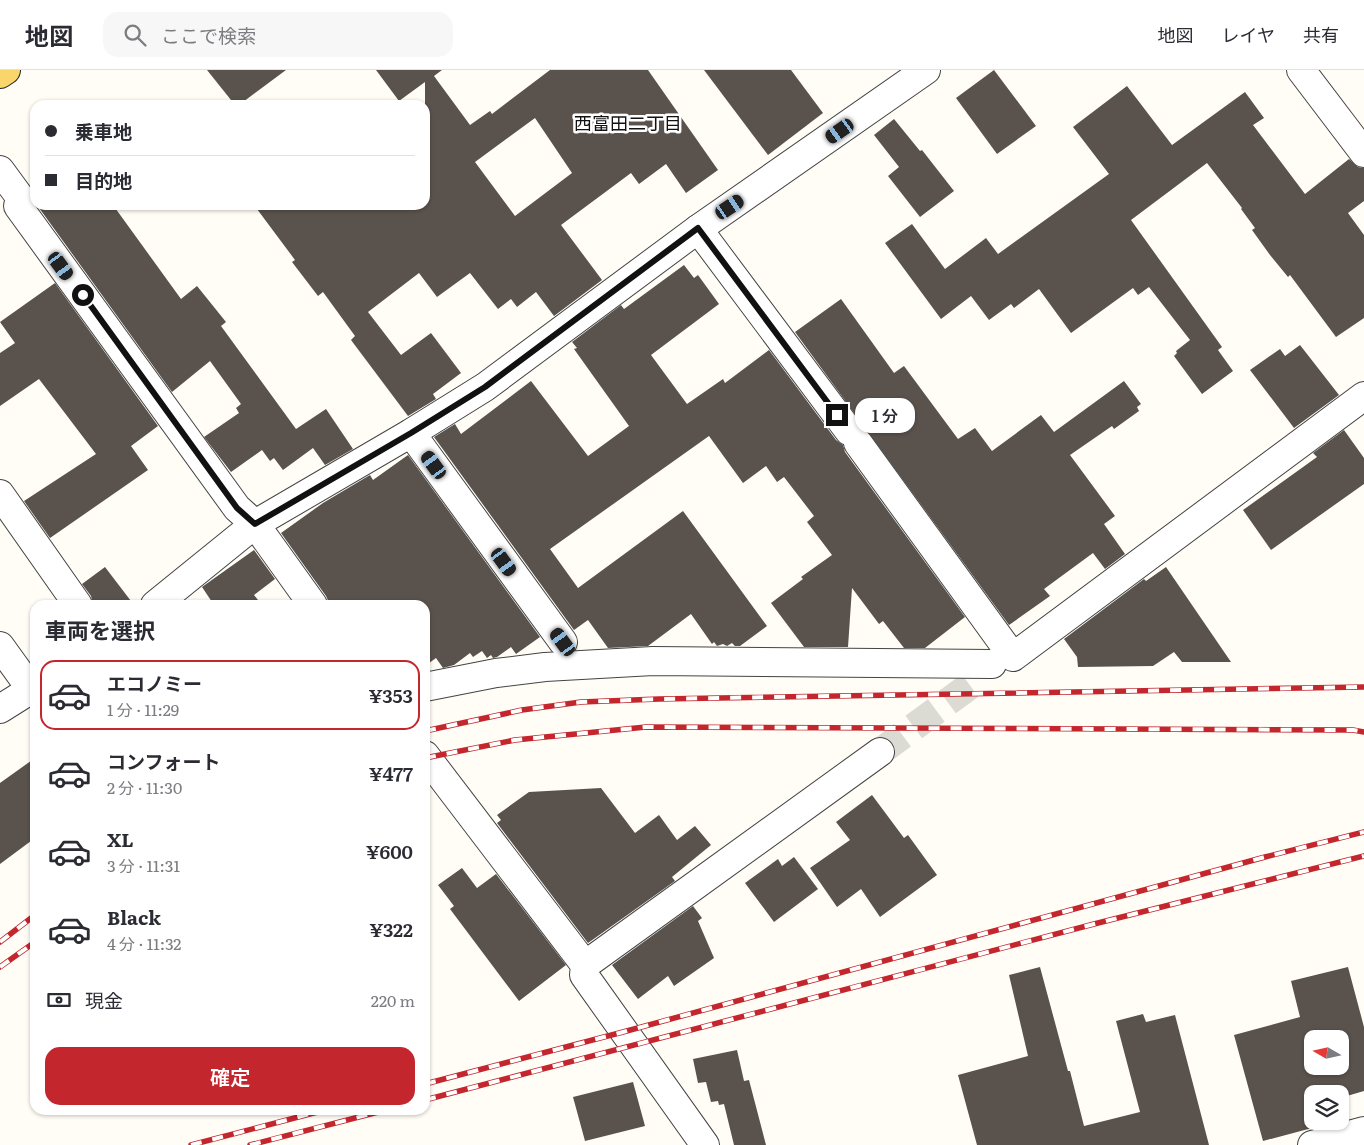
<!DOCTYPE html>
<html lang="ja">
<head>
<meta charset="utf-8">
<style>
	:root { --surface:#fff; --page:#f7f7f7; --text:#2b2b33; --muted:#7c7c81; --line:#e1e1e2; --accent:#c4262e }
	body { margin:0; font-family:Literata,"Noto Sans JP",serif; background:var(--page); color:var(--text); height:100vh; display:flex; flex-direction:column; font-size:19px; white-space:nowrap }
	* { box-sizing:border-box; margin:0 }
	p { font-size:16px; color:var(--muted) }
	.icon { flex:none; width:28px; height:28px; fill:none; stroke:currentColor; stroke-width:2; stroke-linecap:round; stroke-linejoin:round }
	.map { position:relative; flex:1; overflow:hidden }
	.panel { position:absolute; left:30px; top:530px; width:400px; height:515px; display:flex; flex-direction:column; background:var(--surface); border-radius:15px; box-shadow:0 1px 4px #0004 }
	.panel>* { flex:none }
	.hud { position:absolute; left:30px; top:30px; width:400px; height:110px; border-radius:15px; box-shadow:0 1px 4px #0004; display:grid; align-content:center; height:110px; padding:0 15px; background:var(--surface) }
	.needle { width:32px; rotate:279deg }
	.buttons { position:absolute; left:1304px; top:960px; display:grid; gap:10px }
	.buttons a { display:grid; place-items:center; width:45px; height:45px; border-radius:10px; background:var(--surface); box-shadow:0 1px 4px #0004; font-size:25px }
	.end { position:absolute; width:22px; height:22px; margin:-11px; border:6px solid #111; background:#fff; box-shadow:0 0 0 2px #fff }
	.from { border-radius:50% }
	.bubble { position:absolute; height:35px; border-radius:15px; background:var(--surface); box-shadow:0 1px 4px #0004; font-size:16px; font-weight:600; line-height:35px; text-align:center }
	.car { position:absolute; width:15px; height:30px; margin:-15px -8px; border-radius:6px; box-shadow:0 0 4px 1px #0007; background:linear-gradient(#222 24%,#8ab4d8 0 40%,#222 0 76%,#8ab4d8 0 86%,#222 0) }
	.hud b { display:flex; align-items:center; gap:18px; height:48px; font-size:19px }
	.hud b+b { border-top:1px solid var(--line) }
	.hud i { width:12px; height:12px; background:var(--text) }
	ul { padding:0; list-style:none }
	li { display:flex; align-items:center; gap:15px; height:70px; margin:0 10px 8px; padding:0 5px; border:2px solid transparent; border-radius:15px }
	li div { flex:1 }
	li b { display:block; font-size:19px }
	li em { font-style:normal; font-weight:600 }
	li.current { border-color:var(--accent) }
	li>.icon { width:45px; height:45px; stroke-width:1.5 }
	h2 { padding:0 15px; font-size:22px; line-height:60px }
	.pay { display:flex; align-items:center; gap:12px; height:55px; padding:0 15px; font-size:19px }
	.pay p { margin-inline-start:auto }
	.action { display:flex; gap:10px; margin-top:auto; padding:10px 15px }
	.action a { flex:1; height:58px; border-radius:15px; background:var(--accent); color:#fff; font-size:20px; font-weight:600; line-height:58px; text-align:center }
	header { display:flex; align-items:center; gap:30px; box-sizing:border-box; height:70px; padding:0 25px; background:var(--surface); border-bottom:1px solid var(--line) }
	header strong { font-size:24px }
	nav { display:flex; gap:28px; margin-inline-start:auto; font-size:18px }
	.search { width:350px; height:45px; background:var(--page); display:flex; align-items:center; gap:12px; box-sizing:border-box; padding:0 18px; border-radius:15px; color:var(--muted); font-size:19px }
	.map>svg:first-child { display:block }
</style>
</head>
<body>
<header>
<strong>地図</strong>
<div class="search"><svg class="icon" aria-label="search" viewBox="0 0 24 24"><circle cx="10" cy="10" r="6"/><path d="M15 15l6 6"/></svg>ここで検索</div>
<nav><a>地図</a><a>レイヤ</a><a>共有</a></nav>
</header>
<div class="map">
<svg width="1364" height="1075" viewBox="0 0 1364 1075">
	<rect width="100%" height="100%" fill="#fffdf5"/>
	<g fill="#5a524d" fill-rule="evenodd">
		<path d="M207,0h79l-47,35h-4z"/>
		<path d="M376,0h66l-8,6 36,49 20,-14 2,3 58,-44h98l70,100 -32,23 -20,-29 -27,20 -8,-11 -70,52 41,55 -48,36 -18,-24 -19,15 -6,-8 -13,10 -28,-36 -33,24 -18,-24 -51,39 33,43 30,-22 30,40 -28,21 3,5 -28,17 -57,-76 4,-4 -32,-44 -5,4 -26,-34 3,-2 -41,-55h171v-123l-26,19zM535,48l37,55 -57,43 -40,-54z"/>
		<path d="M704,0h87l32,43 -55,42z"/>
		<path d="M994,0l42,56 -39,28 -41,-56z"/>
		<path d="M1127,16l45,59 73,-53 19,26 -11,7 52,69 44,-35 9,8 6,1v33l-16,12 16,22v83l-28,19 -46,-62 -2,2 -18,-22 -18,-25 3,-2 -14,-19 1,-1 -35,-45 -76,57 91,127 -4,3 15,21 -31,23 -28,-38 3,-3 -1,-2 14,-11 -41,-53 -11,8 -5,-7 -62,45 -32,-44 -25,19 -3,-4 -22,16 -18,-24 -30,23 -56,-76 27,-19 33,45 41,-31 12,16 111,-80 -36,-47z"/>
		<path d="M894,49l26,32 2,-1 32,41 -34,26 -32,-41 11,-9 -25,-32z"/>
		<path d="M37,135h76l68,94 16,-13 29,36 -5,4 75,103 30,-20 27,40 -28,16 -12,-17 -30,22 -9,-12 -4,3 -8,-11 -31,22 -27,-35 35,-24 -3,-5 5,-4 -31,-43 -38,31z"/>
		<path d="M684,195l10,13 4,-3 21,29 -68,51 36,49 36,-25 2,4 44,-33 67,90 7,5 2,7 120,165 -40,31h-21l-21,-27 -4,3 -27,-36 -4,59h-44l-33,-44 32,-24 -2,-2 31,-22 -25,-33 7,-6 -30,-39 -7,5 -11,-16 -23,17 -34,-47 -159,113 28,39 105,-77 84,115 -27,20h-5l-3,-3 -5,3 -4,-2 -6,2 -3,-4 -2,2 -21,-30 -43,32 -40,2 -20,-28 -14,10 -140,-193 21,-13 6,10 70,-53 57,75 41,-30 -55,-77 3,-1 -5,-6 49,-37 3,4z"/>
		<path d="M55,213l103,143 -27,20 17,24 -98,68 -26,-37 72,-47 -57,-75 -39,27v-53l15,-10 -15,-21z"/>
		<path d="M841,229l53,74 10,-7 54,73 17,-11 17,23 49,-36 13,17 70,-51 17,23 -4,3 2,4 -25,18 -2,-3 -42,29 45,61 -11,8 21,30 -20,15 -12,-16 -49,36 6,7 -41,29 -214,-293z"/>
		<path d="M1300,275l39,50 -45,33 -44,-58 30,-21 5,7z"/>
		<path d="M1344,360l20,28v26l-93,66 -28,-40 74,-53 -4,-4z"/>
		<path d="M408,385l132,182 -24,17 -5,-7 -14,10 -4,1 -2,-3 -4,3 -5,-7 -9,6 -3,-4 -16,12 -11,3 -7,-10 -11,8v-61h-95l-4,-9 -45,-63 42,-30 47,-28 3,5z"/>
		<path d="M254,480l21,29 -21,16 8,10h-48l-12,-18z"/>
		<path d="M105,497l29,38h-41l-2,-9 -9,-12z"/>
		<path d="M1166,497l65,95h-49l-8,-10 -21,14 -75,1 -1,-10 -13,-18 80,-60 2,2z"/>
		<path d="M35,688v80l-35,26v-81z"/>
		<path d="M601,718l34,45 24,-18 18,25 18,-14 16,19 -39,32 3,4 -87,62 -91,-120 4,-3 -4,-5 32,-23z"/>
		<path d="M872,725l32,43 4,-3 29,40 -57,42 -19,-28 -24,18 -27,-39 40,-28 -14,-18z"/>
		<path d="M794,787l24,32 -44,33 -29,-39 33,-24 4,7z"/>
		<path d="M462,798l15,20 19,-14 70,91 -47,36 -69,-92 4,-3 -16,-21z"/>
		<path d="M693,836l9,12 -4,3 16,37 -40,28 -6,-10 -30,23 -26,-34z"/>
		<path d="M1040,897l28,104h2l14,55 56,-14 -24,-91 27,-7 3,8 29,-7 34,130h-232l-19,-70 70,-19 -19,-81z"/>
		<path d="M1348,897l16,60v64l-24,7v-4h-28v34l-49,13 -29,-106 66,-18 -9,-36zM1312,969h28v27h-28z"/>
		<path d="M737,980l7,31 5,-1 17,65h-32l-10,-41 -5,1 -1,-4 -7,1 -5,-20 -8,1 -5,-24z"/>
		<path d="M633,1012l12,44 -60,15 -12,-44z"/>
	</g>
	<g fill="none" stroke-linecap="round" stroke-linejoin="round">
		<path stroke="#dbdad3" stroke-width="28" stroke-dasharray="28 14" stroke-linecap="butt" d="M880,682l92,-68"/>
		<defs>
			<g id="street">
				<path d="M1301,0l63,83"/>
				<path d="M0,100l22,30 -4,6 219,302 18,16 58,81"/>
				<path d="M698,159l151,202"/>
				<path d="M411,363l152,209"/>
				<path d="M858,373l155,214 351,-261"/>
				<path d="M0,424l78,111"/>
				<path d="M155,535l100,-81 156,-91 74,-46 213,-158 228,-159"/>
				<path d="M0,576l31,43"/>
				<path d="M425,617l71,-14 49,-6 108,-6 339,3"/>
				<path d="M0,639l35,-22"/>
				<path d="M425,685l160,210 -1,10 121,170"/>
				<path d="M585,895l295,-213"/>
				<path d="M1312,1075l52,-14"/>
			</g>
			<path id="primary" d="M0,4l6,-4"/>
		</defs>
		<use href="#street" stroke="#444" stroke-width="30"/>
		<use href="#primary" stroke="#222" stroke-width="30"/>
		<use href="#street" stroke="#fff" stroke-width="28"/>
		<use href="#primary" stroke="#f9d66b" stroke-width="28"/>
		<defs>
			<g id="rail">
				<path d="M425,661l97,-21 59,-8 78,-3 705,-12"/>
				<path d="M425,688l90,-18 131,-13 707,3 11,2"/>
				<path d="M0,872l35,-27"/>
				<path d="M0,897l35,-25"/>
				<path d="M425,1014l198,-52 642,-175 99,-25"/>
				<path d="M425,1030l669,-176 270,-68"/>
				<path d="M191,1075l134,-35"/>
				<path d="M250,1075l136,-35"/>
			</g>
		</defs>
		<use href="#rail" stroke="#c4262e" stroke-width="5.5"/>
		<use href="#rail" stroke="#fff" stroke-width="4" stroke-dasharray="11" stroke-linecap="butt"/>
	</g>
	<g fill="none" stroke-linecap="round" stroke-linejoin="round">
		<path stroke="#111" stroke-width="6" d="M83,225l154,213 18,16 156,-91 74,-46 213,-159 139,187"/>
	</g>
	<g text-anchor="middle" dominant-baseline="central" stroke-width="5" stroke-linejoin="round" paint-order="stroke">
		<g font-size="18" fill="#111" stroke="#fff">
			<text x="628" y="52">西富田二丁目</text>
		</g>
	</g>
</svg>
<div class="buttons">
<a><svg class="needle" viewBox="-14 -14 28 28"><path d="M0-13l5 13h-10z" fill="#e53935"/><path d="M0 13l5-13h-10z" fill="#7c7c81"/></svg></a>
<a><svg class="icon" aria-label="layers" viewBox="0 0 24 24"><path d="M12 4l9 5-9 5-9-5zM3 14l9 5 9-5"/></svg></a>
</div>
<i class="end from" style="left:83px;top:225px"></i>
<i class="end" style="left:837px;top:345px"></i>
<div class="bubble" style="left:855px;top:328px;width:60px">1 分</div>
<i class="car" style="left:840px;top:61px;rotate:235deg"></i>
<i class="car" style="left:730px;top:137px;rotate:56deg"></i>
<i class="car" style="left:61px;top:196px;rotate:144deg"></i>
<i class="car" style="left:434px;top:395px;rotate:324deg"></i>
<i class="car" style="left:504px;top:492px;rotate:144deg"></i>
<i class="car" style="left:563px;top:572px;rotate:324deg"></i>
<div class="hud">
<b><i class="from"></i>乗車地</b>
<b><i></i>目的地</b>
</div>
<section class="panel">
<h2>車両を選択</h2>
<ul>
<li class="current"><svg class="icon" aria-label="car" viewBox="0 0 24 24"><path d="M5 17H2v-5l4-1 3-4h7l3 4 3 1v5h-3M9 17h6M6 11h13"/><circle cx="7" cy="17" r="2"/><circle cx="17" cy="17" r="2"/></svg><div><b>エコノミー</b><p>1 分 · 11:29</p></div><em>¥353</em></li>
<li><svg class="icon" aria-label="car" viewBox="0 0 24 24"><path d="M5 17H2v-5l4-1 3-4h7l3 4 3 1v5h-3M9 17h6M6 11h13"/><circle cx="7" cy="17" r="2"/><circle cx="17" cy="17" r="2"/></svg><div><b>コンフォート</b><p>2 分 · 11:30</p></div><em>¥477</em></li>
<li><svg class="icon" aria-label="car" viewBox="0 0 24 24"><path d="M5 17H2v-5l4-1 3-4h7l3 4 3 1v5h-3M9 17h6M6 11h13"/><circle cx="7" cy="17" r="2"/><circle cx="17" cy="17" r="2"/></svg><div><b>XL</b><p>3 分 · 11:31</p></div><em>¥600</em></li>
<li><svg class="icon" aria-label="car" viewBox="0 0 24 24"><path d="M5 17H2v-5l4-1 3-4h7l3 4 3 1v5h-3M9 17h6M6 11h13"/><circle cx="7" cy="17" r="2"/><circle cx="17" cy="17" r="2"/></svg><div><b>Black</b><p>4 分 · 11:32</p></div><em>¥322</em></li>
</ul>
<div class="pay"><svg class="icon" aria-label="cash" viewBox="0 0 24 24"><path d="M3 7h18v10H3z"/><circle cx="12" cy="12" r="2"/></svg>現金<p>220 m</p></div>
<div class="action"><a>確定</a></div>
</section>
</div>
</body>
</html>
